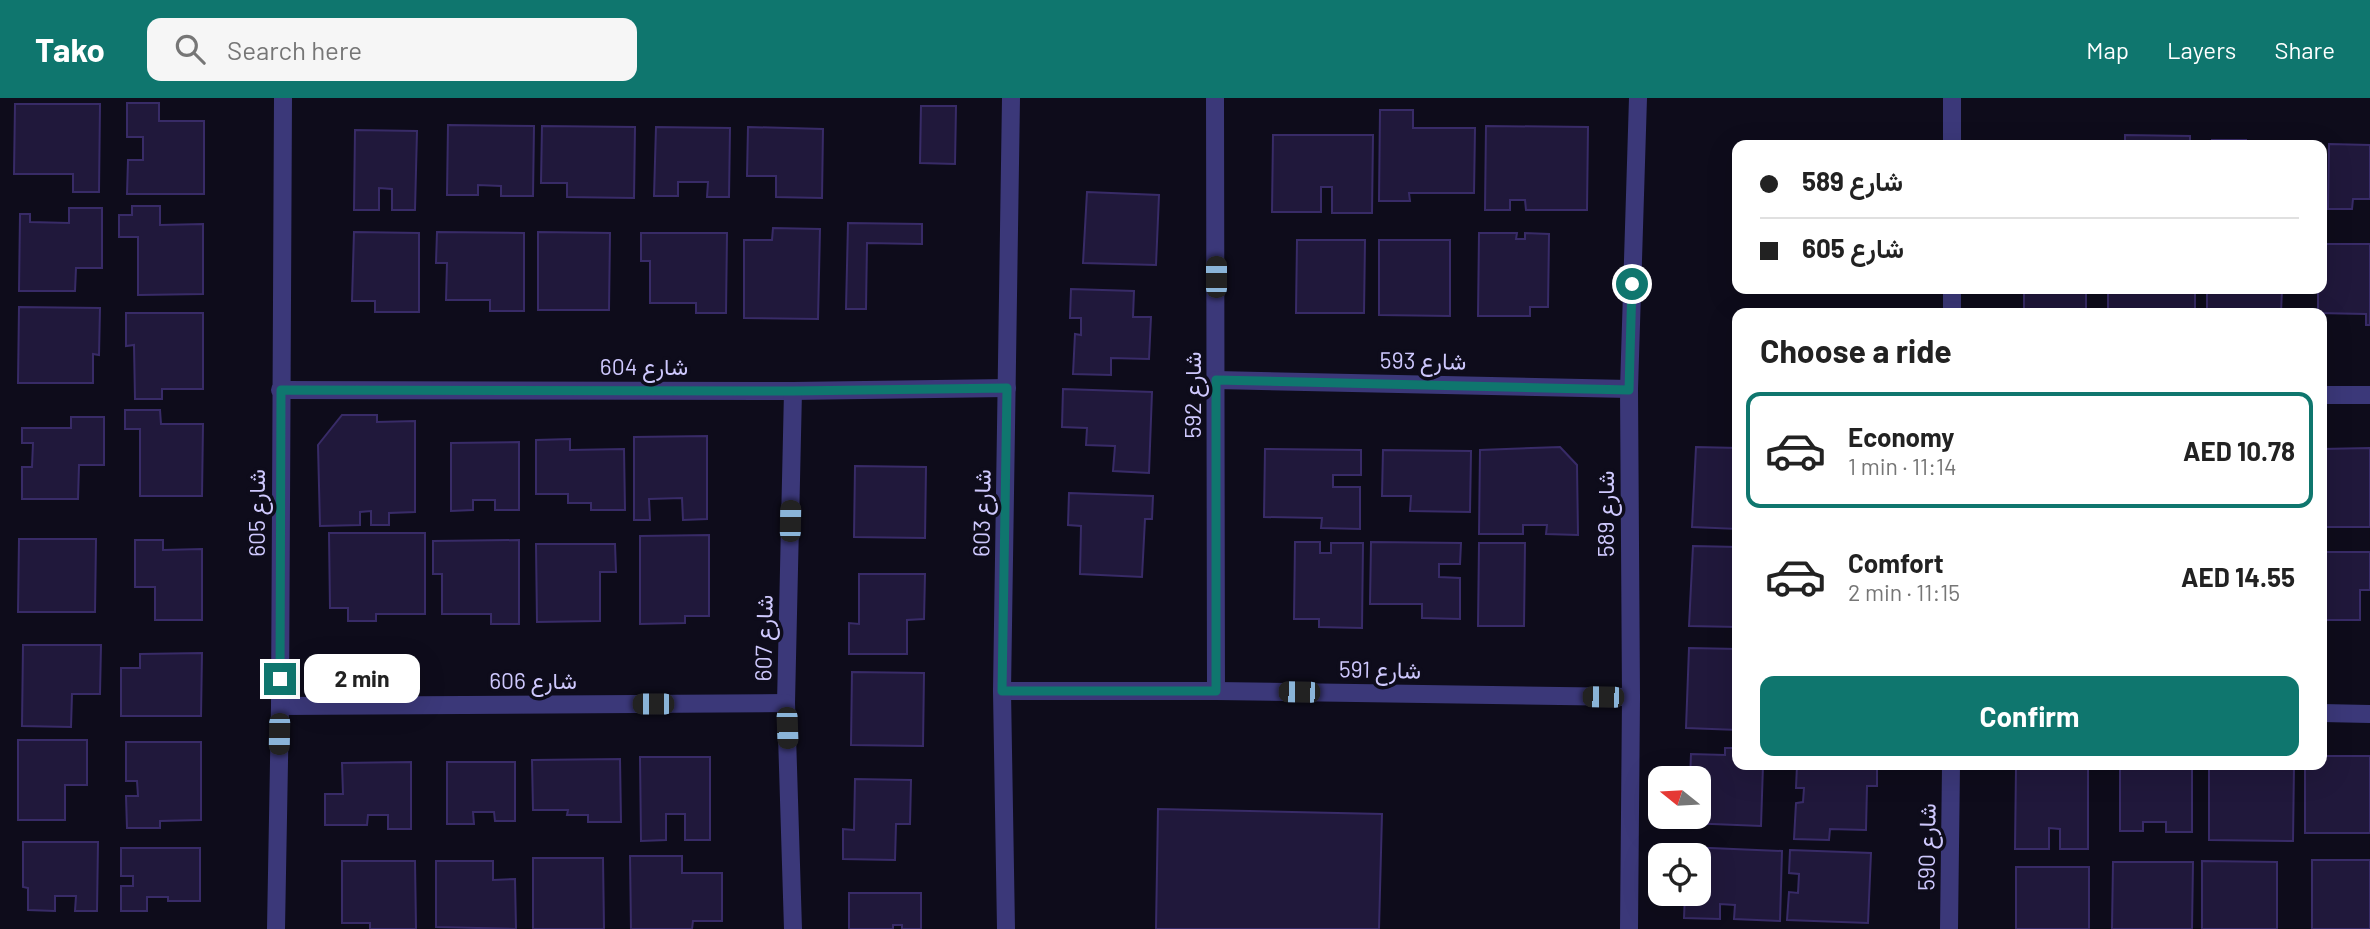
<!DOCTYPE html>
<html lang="en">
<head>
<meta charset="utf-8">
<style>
	:root { --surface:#fff; --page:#f6f6f6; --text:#222; --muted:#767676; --line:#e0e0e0; --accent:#0f766e }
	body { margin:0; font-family:Barlow,Vazirmatn,sans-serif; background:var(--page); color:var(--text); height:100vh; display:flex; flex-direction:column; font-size:26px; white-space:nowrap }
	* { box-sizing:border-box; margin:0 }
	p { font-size:23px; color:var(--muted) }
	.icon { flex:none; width:38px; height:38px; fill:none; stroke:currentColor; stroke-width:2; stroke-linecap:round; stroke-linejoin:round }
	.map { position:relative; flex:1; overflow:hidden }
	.side { position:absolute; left:1732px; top:210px; width:595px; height:462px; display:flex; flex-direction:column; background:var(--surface); border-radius:14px; box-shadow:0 7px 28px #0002 }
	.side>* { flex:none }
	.guide { position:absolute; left:1732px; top:42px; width:595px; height:154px; border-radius:14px; box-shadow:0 7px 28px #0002; display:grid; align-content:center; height:154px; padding:0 28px; background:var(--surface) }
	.needle { width:46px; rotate:288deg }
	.buttons { position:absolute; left:1648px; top:668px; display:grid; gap:14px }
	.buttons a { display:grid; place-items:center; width:63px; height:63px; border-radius:14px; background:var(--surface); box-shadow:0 7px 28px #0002; font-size:35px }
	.end { position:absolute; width:32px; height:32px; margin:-16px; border:9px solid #0f766e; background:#fff; box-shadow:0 0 0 4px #fff }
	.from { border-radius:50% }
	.bubble { position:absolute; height:49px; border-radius:14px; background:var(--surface); box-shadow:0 7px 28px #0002; font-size:23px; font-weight:700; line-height:49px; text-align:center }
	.car { position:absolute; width:21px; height:42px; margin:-21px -10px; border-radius:9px; box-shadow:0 0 5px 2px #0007; background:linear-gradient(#222 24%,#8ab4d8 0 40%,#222 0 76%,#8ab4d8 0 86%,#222 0) }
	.guide b { display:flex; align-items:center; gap:24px; height:66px; font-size:26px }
	.guide b+b { border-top:2px solid var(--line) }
	.guide i { width:18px; height:18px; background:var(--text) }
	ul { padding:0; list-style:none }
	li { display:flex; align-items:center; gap:21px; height:116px; margin:0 14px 10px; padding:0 14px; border:4px solid transparent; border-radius:14px }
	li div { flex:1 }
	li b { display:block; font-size:26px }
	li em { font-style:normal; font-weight:700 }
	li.current { border-color:var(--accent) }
	li>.icon { width:63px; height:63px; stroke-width:1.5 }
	h2 { padding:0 28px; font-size:32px; line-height:84px }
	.cta { display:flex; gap:14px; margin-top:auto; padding:14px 28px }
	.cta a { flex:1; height:80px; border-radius:14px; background:var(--accent); color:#fff; font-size:28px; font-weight:700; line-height:80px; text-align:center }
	header { display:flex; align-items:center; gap:42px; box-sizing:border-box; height:98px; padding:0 35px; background:var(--accent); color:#fff }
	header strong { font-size:33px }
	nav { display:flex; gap:38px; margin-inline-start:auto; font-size:24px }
	.search { width:490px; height:63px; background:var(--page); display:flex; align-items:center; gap:18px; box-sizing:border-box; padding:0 24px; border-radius:14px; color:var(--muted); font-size:26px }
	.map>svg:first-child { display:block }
</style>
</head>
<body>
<header>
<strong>Tako</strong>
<div class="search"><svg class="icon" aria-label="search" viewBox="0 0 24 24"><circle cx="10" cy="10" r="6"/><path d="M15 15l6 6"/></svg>Search here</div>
<nav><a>Map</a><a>Layers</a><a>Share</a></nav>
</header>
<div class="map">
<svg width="2370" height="831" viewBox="0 0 2370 831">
	<rect width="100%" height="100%" fill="#0e0c1b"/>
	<g fill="#20183b" stroke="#382b67" stroke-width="2">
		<path d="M127,5h32v18h45v73h-77l1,-34h15v-23h-16z"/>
		<path d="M15,6h85l-1,88h-26v-18h-59z"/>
		<path d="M921,8h35l-1,58 -35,-1z"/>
		<path d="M1380,12h33v18h62l-1,65h-65l1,8h-31z"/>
		<path d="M448,27l86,1 -1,70h-32v-10l-23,-1v10h-31z"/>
		<path d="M542,28l93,1 -1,71 -67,-1v-14h-26z"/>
		<path d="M1486,28l102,1 -1,83h-61l-1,-10h-15v10h-25z"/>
		<path d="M656,29l74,1 -1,69h-22l1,-15h-30v14h-24z"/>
		<path d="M748,29l75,2 -1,69 -46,-1v-21h-29z"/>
		<path d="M355,32l62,1 -2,79h-23v-21l-13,-1v22h-25z"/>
		<path d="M1273,37h100l-1,78h-40v-26h-11v25h-49z"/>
		<path d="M2125,37l65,1v9h-65z"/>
		<rect x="2212" y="42" width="34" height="5"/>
		<path d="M2329,46l41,1v54h-17l-1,10h-24z"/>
		<path d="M1087,94l72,3 -3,70 -73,-2z"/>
		<path d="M132,108h28v19l43,-1v70l-65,1v-58h-19v-22h13z"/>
		<path d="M69,110h33v60h-26l-1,23h-56l1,-77h10v8l39,1z"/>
		<path d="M848,125l74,1v20l-55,-1 -1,66h-20z"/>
		<path d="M773,130l47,1 -2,90 -74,-1v-78h28z"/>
		<path d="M354,134l65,1v79h-44v-11h-23z"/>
		<path d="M437,134l87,1v78h-34v-11h-44l1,-37h-11z"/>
		<path d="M538,134l72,1 -1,77h-71z"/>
		<path d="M641,135h86l-1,80h-30v-10h-46v-42h-9z"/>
		<path d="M1479,135h38l-1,6h9v-6l24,1 -1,73h-18v9h-52z"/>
		<path d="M1297,142h68l-1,73h-68z"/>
		<path d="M1379,142h71v76l-71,-1z"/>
		<path d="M2322,146h48v81h-4v-11l-48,-1v-24h4z"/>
		<path d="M1071,191l63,2 -1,26h18l-2,42 -38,-1v17l-38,-1 2,-40 6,1v-17h-11z"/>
		<rect x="2024" y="191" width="62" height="24"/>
		<rect x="2108" y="191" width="87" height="24"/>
		<path d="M2207,191h75l-1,24h-74z"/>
		<path d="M19,209l81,1 -1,47 -6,-1v29h-75z"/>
		<path d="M126,215h77v76h-41v10h-27l-1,-54 -8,1z"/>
		<path d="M1063,291l89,3 -3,81 -36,-2 2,-25 -29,-1 1,-17 -25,-1z"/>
		<path d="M125,312h35l1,14h42l-1,72h-62v-67h-15z"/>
		<path d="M342,317h35v7l38,-1v91l-26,1v12h-18v-14l-11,1v13l-40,1 -2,-81z"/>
		<path d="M71,319h33v48h-25l-1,34h-56v-32h10l1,-24h-11v-15h49z"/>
		<path d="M707,338v83l-24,1 -1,-22 -33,1 1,21h-16v-83z"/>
		<path d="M570,341v11l54,-1 1,61h-34v-7h-23v-9h-32v-54z"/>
		<path d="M519,344v68h-24v-10h-22v10l-22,1v-68z"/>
		<path d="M1560,349l17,18 1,70 -32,-1 1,-9h-24v9h-44l1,-84z"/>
		<path d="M1696,349l42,1v81l-46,-2z"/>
		<path d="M2370,350v79h-48v-78z"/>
		<path d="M1265,351l96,1v25h-28v12h27v42l-39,-1 1,-10 -58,-1z"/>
		<path d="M1383,352l88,1 -1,61 -60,-1 1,-15h-29z"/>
		<path d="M855,368l71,1 -1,71 -71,-1z"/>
		<path d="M1069,395l84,3 -1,23h-7l-3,58 -62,-3 1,-48 -13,-1z"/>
		<path d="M329,435h96v81h-49v7h-28v-13h-18z"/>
		<path d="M709,437v81h-24v7l-45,1v-88z"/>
		<path d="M19,441h77l-1,73h-77z"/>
		<path d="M135,442h28v10l39,-1v71h-47v-33h-20z"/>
		<path d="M519,442v84h-28v-10h-49v-40h-9v-33z"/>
		<path d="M1295,444h25v11h11v-10h32l-1,85 -43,-1v-8h-25z"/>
		<path d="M1371,444l90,1 -1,21h-21v13l21,1v41l-38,-1v-14h-52z"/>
		<path d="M1479,445h46l-1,83h-46z"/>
		<path d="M536,446h79l1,28h-16v49l-63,1z"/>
		<path d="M1693,448l45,1v80l-49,-1z"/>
		<path d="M2322,454h48v38h-10v30h-38z"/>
		<path d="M859,476h66l-1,45 -17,1v34h-58v-31l10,1z"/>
		<path d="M23,547h78l-1,49h-28l-1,33 -49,-1z"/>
		<path d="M1689,550l49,1v81l-52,-2z"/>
		<path d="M202,555l-1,63h-80v-48h19v-14z"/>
		<path d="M852,574l72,1 -1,73 -72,-1z"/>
		<path d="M18,642h69v45h-22v35h-47z"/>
		<path d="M126,644h75v78l-41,1v7h-33l-1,-32h12l-1,-15h-11z"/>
		<path d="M1725,650h13v17h25l-2,61 -73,-3v-6h11v-38h-9l1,-25 34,1z"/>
		<path d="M2322,658h48v77h-65v-68h17z"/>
		<path d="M640,659h70v83h-25v-26h-19v26l-25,1z"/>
		<path d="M620,661l1,63h-33v-7h-21l1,-5h-35l-1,-50z"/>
		<path d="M411,664v67h-23v-14h-20l-1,10h-42v-31h18l-1,-31z"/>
		<path d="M447,664h68v59h-20l-1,-9h-21l1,12h-27z"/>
		<path d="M1797,667h80v21h-10l-1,44 -36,-1 -1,11 -35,-1 2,-36 7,-1 1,-14h-8z"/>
		<path d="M2120,667h72v67h-26v-10h-23v9h-23z"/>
		<path d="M2209,667h85l-1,76 -84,-1z"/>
		<path d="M2016,669l72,1v81h-28v-20l-11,-1v21h-34z"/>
		<path d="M855,681l56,1 -1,44h-14l-1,36 -52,-1v-30l11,1z"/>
		<path d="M1158,711l224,5 -3,115h-223z"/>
		<path d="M23,744h75l-1,69h-22l1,-15h-21v15l-27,-1v-22l-5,-1z"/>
		<path d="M1687,749l95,4 -2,70 -46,-2 1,-14 -15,-1v15l-36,-1 1,-24h14v-38h-13z"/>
		<path d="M121,750h79v53h-32v-4h-21v14h-26v-25h12v-10h-12z"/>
		<path d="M1790,752l81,3 -3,70 -81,-3 2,-28 9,1 1,-19 -10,-1z"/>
		<path d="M630,758h52v17h40v48h-29l-1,8h-61z"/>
		<path d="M533,760h70l1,71h-71z"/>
		<rect x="2312" y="762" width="58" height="69"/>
		<path d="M342,763h73l1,68h-46v-6h-28z"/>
		<path d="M436,763h57v19l22,-1 1,50 -80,-2z"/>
		<path d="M2202,763l75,1v67h-75z"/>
		<path d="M2113,764h80l-1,67h-80z"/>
		<rect x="2016" y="769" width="73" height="62"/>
		<path d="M849,795h72v36h-19v-4h-9v4h-44z"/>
	</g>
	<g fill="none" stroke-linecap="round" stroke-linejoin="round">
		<g stroke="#3b3879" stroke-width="18">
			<path d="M1215,0l1,593"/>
			<path d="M1952,0v47"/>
			<path d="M1952,191v24"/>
			<path d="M1216,282l413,9"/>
			<path d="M280,292l513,1 214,-3"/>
			<path d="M793,293l-7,312 7,226"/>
			<path d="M2322,297h48"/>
			<path d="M1002,593h214l415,6"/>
			<path d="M280,608l506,-3"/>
			<path d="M2322,615l48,1"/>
			<path d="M276,831l4,-223 3,-608"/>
			<path d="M1006,831l-4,-238 9,-593"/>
			<path d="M1629,831l2,-232 -2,-308 9,-291"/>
			<path d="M1949,831l2,-164"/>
		</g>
	</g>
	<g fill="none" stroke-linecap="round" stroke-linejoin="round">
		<path stroke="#0f766e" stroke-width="9" d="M280,581l1,-289 512,1 214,-3 -5,303h214v-311l413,10 3,-106"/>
	</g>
	<g text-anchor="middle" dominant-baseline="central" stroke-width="7" stroke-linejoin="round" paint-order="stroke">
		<g font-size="23" fill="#cec8fd" stroke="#0e0c1b">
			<text transform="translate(1423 262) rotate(1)">شارع 593</text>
			<text x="644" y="268">شارع 604</text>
			<text transform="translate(1192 297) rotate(-90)">شارع 592</text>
			<text transform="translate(256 415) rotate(-90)">شارع 605</text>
			<text transform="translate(981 415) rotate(-89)">شارع 603</text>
			<text transform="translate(1605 416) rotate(-90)">شارع 589</text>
			<text transform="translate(763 540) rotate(-89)">شارع 607</text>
			<text transform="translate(1380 571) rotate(1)">شارع 591</text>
			<text x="533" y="582">شارع 606</text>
			<text transform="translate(1926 749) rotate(-89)">شارع 590</text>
		</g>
	</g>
</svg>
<div class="buttons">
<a><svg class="needle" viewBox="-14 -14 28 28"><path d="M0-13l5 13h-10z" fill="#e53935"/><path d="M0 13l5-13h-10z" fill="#767676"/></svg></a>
<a><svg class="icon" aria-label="locate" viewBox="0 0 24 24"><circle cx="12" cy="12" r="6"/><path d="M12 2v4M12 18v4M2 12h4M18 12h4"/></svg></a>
</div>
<i class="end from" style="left:1632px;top:186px"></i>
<i class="end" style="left:280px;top:581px"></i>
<div class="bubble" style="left:304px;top:556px;width:116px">2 min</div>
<i class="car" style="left:1216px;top:179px;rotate:0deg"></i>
<i class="car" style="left:790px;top:423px;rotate:1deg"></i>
<i class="car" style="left:1299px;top:594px;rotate:271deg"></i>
<i class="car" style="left:1603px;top:599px;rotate:271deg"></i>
<i class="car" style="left:653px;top:606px;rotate:270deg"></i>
<i class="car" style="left:787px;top:630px;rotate:178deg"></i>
<i class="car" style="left:279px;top:636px;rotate:181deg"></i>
<div class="guide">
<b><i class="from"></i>شارع 589</b>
<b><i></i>شارع 605</b>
</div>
<section class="side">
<h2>Choose a ride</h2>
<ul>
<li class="current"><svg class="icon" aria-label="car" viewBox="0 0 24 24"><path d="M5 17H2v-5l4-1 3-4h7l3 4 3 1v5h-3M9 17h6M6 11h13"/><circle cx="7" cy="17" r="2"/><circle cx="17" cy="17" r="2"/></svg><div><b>Economy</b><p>1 min · 11:14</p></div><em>AED 10.78</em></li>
<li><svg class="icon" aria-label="car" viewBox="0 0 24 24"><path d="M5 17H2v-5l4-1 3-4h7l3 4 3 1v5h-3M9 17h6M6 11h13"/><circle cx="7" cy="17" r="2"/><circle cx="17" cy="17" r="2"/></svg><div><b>Comfort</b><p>2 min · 11:15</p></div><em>AED 14.55</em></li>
</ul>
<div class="cta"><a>Confirm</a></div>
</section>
</div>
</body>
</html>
